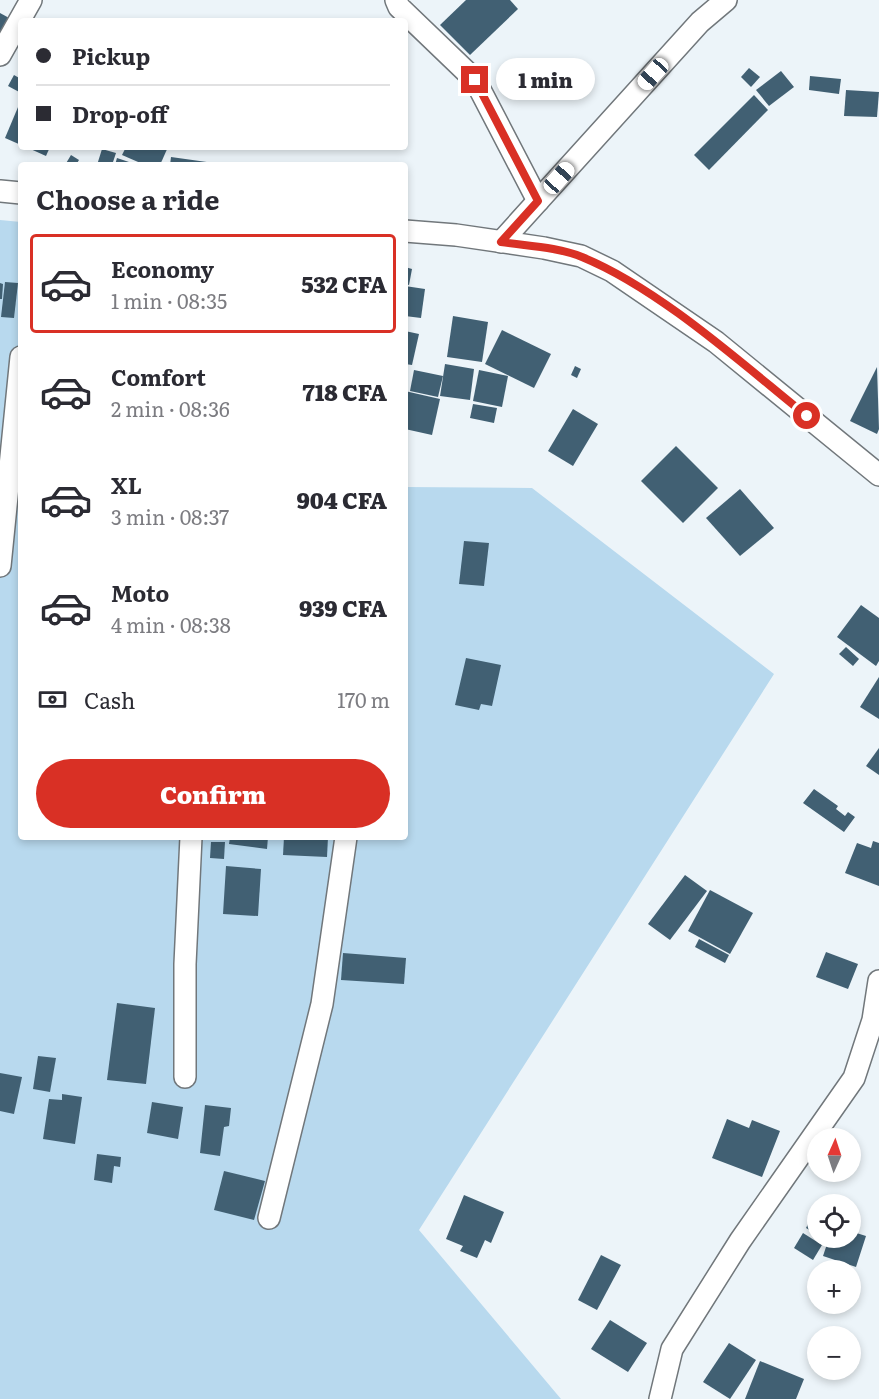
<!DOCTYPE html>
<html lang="en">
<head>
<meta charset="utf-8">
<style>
	:root { --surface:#fff; --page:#f7f7f7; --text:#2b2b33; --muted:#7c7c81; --line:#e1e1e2; --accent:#d93025 }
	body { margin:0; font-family:Literata,serif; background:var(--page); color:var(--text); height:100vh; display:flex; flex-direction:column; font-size:22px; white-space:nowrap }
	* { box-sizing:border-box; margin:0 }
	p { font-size:20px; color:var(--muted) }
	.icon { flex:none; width:33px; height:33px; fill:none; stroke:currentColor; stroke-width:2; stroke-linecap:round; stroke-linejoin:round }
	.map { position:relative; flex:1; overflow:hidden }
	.drawer { position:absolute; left:18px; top:162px; width:390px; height:678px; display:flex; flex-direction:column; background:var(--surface); border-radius:6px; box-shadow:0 3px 9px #0003 }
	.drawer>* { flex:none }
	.top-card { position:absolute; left:18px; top:18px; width:390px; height:132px; border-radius:6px; box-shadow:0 3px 9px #0003; display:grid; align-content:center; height:132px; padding:0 18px; background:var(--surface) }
	.needle { width:39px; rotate:3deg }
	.tools { position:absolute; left:807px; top:1128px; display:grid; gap:12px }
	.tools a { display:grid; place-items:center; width:54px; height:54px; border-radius:50%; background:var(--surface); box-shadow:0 3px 9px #0003; font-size:30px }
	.end { position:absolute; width:27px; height:27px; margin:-14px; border:8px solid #d93025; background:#fff; box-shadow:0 0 0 3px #fff }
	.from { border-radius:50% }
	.bubble { position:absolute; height:42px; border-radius:21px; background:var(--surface); box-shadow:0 3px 9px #0003; font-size:20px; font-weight:800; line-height:42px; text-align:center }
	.car { position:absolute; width:18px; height:36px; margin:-18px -9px; border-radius:8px; box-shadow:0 0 4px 2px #0007; background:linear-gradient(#fff 24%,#345 0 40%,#fff 0 76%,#345 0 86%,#fff 0) }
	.top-card b { display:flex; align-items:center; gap:21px; height:57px; font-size:22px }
	.top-card b+b { border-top:2px solid var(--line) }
	.top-card i { width:15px; height:15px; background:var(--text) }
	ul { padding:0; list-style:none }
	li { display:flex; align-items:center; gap:18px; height:99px; margin:0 12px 9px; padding:0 6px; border:3px solid transparent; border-radius:6px }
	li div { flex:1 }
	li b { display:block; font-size:22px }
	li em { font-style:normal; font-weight:800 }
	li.active { border-color:var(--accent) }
	li>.icon { width:54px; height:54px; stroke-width:1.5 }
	h2 { padding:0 18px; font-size:27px; line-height:72px }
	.pay { display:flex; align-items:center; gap:15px; height:66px; padding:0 18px; font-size:22px }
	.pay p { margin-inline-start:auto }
	.action { display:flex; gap:12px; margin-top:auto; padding:12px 18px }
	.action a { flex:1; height:69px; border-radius:36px; background:var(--accent); color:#fff; font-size:24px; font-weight:800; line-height:69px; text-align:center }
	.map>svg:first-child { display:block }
</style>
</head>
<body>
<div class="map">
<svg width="879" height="1399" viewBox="0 0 879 1399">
	<rect width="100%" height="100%" fill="#ecf4f9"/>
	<path fill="#b8d9ee" d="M0,220l21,2v615h384v-350l127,1 242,186 -355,556 142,169h-561z"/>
	<g fill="#416073">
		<path d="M466,0h44l8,9 -48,46 -30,-30z"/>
		<path d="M0,13l11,6 -11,19z"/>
		<path d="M749,68l11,9 -9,10 -10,-10z"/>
		<path d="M781,71l13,16 -25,19 -13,-16z"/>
		<path d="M14,75l7,4v14l-13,-7z"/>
		<path d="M810,76l31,3 -2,15 -30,-4z"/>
		<path d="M846,90l33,2 -2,25 -33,-1z"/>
		<path d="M754,95l14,15 -59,60 -15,-15z"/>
		<path d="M21,100v45l-16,-7z"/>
		<path d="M26,147h24l-4,9z"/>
		<path d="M126,147h42l-8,18h-15l-23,-10z"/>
		<path d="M102,149l14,4 -4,12h-15z"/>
		<path d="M71,155l8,5 -3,5h-11z"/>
		<path d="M171,157l50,7v1h-51z"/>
		<path d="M117,158l15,5 -1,2h-16z"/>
		<path d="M405,267l7,2 -3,16 -4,-1z"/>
		<path d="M5,282l13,1 -4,35 -13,-1z"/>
		<path d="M0,283l3,1 -1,15h-2z"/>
		<path d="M405,286l20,3 -4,29 -16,-2z"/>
		<path d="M453,316l35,6 -6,40 -35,-5z"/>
		<path d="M502,330l49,24 -17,34 -49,-24z"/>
		<path d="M405,331l14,3 -7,31 -7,-1z"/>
		<path d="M445,364l29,5 -4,31 -30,-4z"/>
		<path d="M575,366l6,3 -4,9 -6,-3z"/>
		<path d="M877,367l2,62 -2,5 -27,-13z"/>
		<path d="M414,370l29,6 -5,21 -28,-6z"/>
		<path d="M479,370l29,6 -6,31 -29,-6z"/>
		<path d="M405,391l35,8 -8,36 -27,-6z"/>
		<path d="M473,404l24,4 -3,15 -24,-5z"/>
		<path d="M573,409l25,15 -25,42 -25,-15z"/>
		<path d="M676,446l42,42 -35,35 -42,-42z"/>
		<path d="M740,489l34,39 -34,28 -34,-38z"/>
		<path d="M464,541l25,2 -5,43 -25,-2z"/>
		<path d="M861,605l18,13v43l-3,5 -39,-29z"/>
		<path d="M846,647l13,12 -6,7 -14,-12z"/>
		<path d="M466,658l35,7 -9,41 -11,-2 -2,6 -24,-5z"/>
		<path d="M879,677v42l-19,-12z"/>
		<path d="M879,748v27l-13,-9z"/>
		<path d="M814,789l24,17 -2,3 9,7 3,-4 7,5 -11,15 -41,-29z"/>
		<path d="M230,837h38l-1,12 -38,-5z"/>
		<path d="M284,837h44l-1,20 -44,-2z"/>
		<path d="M873,841l6,2v43l-34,-13 12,-30 14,5z"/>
		<path d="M211,842h14l-1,17 -14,-1z"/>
		<path d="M226,866l35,3 -3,47 -35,-2z"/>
		<path d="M685,875l22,16 -37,49 -22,-16z"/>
		<path d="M710,890l43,23 -23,41 -42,-23z"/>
		<path d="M699,939l30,16 -4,8 -30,-16z"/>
		<path d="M826,952l32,12 -10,25 -32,-12z"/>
		<path d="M343,953l63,5 -2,26 -63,-4z"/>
		<path d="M117,1003l38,5 -9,76 -39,-4z"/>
		<path d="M38,1056l18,2 -6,34 -17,-3z"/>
		<path d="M0,1073l22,4 -8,37 -14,-3z"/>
		<path d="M62,1094l20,3 -7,47 -32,-5 6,-40 13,1z"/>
		<path d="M152,1102l31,5 -5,32 -31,-6z"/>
		<path d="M205,1105l26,3 -2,18 -5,1 -4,29 -20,-3z"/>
		<path d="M727,1119l22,9 3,-8 28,11 -18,46 -50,-19z"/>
		<path d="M97,1154l24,3 -1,10 -6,-1 -2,17 -18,-3z"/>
		<path d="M224,1171l41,10 -11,39 -40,-10z"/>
		<path d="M464,1195l40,17 -13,31 -6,-3 -8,18 -17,-7 3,-5 -17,-7z"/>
		<path d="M814,1212l4,2v21l-12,-7z"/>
		<path d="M850,1231l16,5 -10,31 -33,-11 6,-18h21z"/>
		<path d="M803,1233l19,12 -9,15 -19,-12z"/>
		<path d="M601,1255l20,10 -24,45 -19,-10z"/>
		<path d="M610,1320l37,23 -19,29 -37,-23z"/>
		<path d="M729,1343l27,17 -26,39 -27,-17z"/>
		<path d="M760,1361l44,18 -8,20h-51z"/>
	</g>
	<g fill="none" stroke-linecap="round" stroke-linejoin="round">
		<defs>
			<g id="street">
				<path d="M396,0l3,7 76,73 63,121"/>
				<path d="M0,55l31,-55"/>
				<path d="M0,191l21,2"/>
				<path d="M405,231l51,4 88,13 37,8 31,15 104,71 163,133"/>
				<path d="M501,242l199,-220 26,-22"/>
				<path d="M0,566l21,-209"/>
				<path d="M185,1077v-113l6,-127"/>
				<path d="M269,1218l53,-214 24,-167"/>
				<path d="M660,1399l12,-50 68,-108 114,-163 19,-58 6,-39"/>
			</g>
		</defs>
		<use href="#street" stroke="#71777b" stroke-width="24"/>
		<use href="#street" stroke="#fff" stroke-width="21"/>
	</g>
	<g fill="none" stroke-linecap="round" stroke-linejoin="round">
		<path stroke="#d93025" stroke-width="8" d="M475,80l63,121 -37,41c27,4 57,5 81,15 78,32 159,106 225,159"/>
	</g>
</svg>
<div class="tools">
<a><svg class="needle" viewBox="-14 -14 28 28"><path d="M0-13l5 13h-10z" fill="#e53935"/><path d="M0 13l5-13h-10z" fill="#7c7c81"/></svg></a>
<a><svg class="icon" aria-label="locate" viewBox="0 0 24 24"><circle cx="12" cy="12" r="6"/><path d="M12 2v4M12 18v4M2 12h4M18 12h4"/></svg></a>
<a>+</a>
<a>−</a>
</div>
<i class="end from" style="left:807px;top:416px"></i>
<i class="end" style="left:475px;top:80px"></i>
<div class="bubble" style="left:496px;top:58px;width:99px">1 min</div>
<i class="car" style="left:653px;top:74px;rotate:222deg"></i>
<i class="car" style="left:559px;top:178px;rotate:42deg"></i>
<div class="top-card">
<b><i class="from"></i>Pickup</b>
<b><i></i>Drop-off</b>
</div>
<section class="drawer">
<h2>Choose a ride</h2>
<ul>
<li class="active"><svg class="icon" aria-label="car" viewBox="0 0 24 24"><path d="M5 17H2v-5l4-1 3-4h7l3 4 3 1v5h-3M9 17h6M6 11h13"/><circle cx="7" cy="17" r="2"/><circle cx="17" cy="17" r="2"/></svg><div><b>Economy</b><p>1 min · 08:35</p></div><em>532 CFA</em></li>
<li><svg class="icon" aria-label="car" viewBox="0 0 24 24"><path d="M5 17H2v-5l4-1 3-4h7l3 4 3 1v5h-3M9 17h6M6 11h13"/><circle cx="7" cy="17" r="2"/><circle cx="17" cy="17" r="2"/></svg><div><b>Comfort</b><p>2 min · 08:36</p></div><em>718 CFA</em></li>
<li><svg class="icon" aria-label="car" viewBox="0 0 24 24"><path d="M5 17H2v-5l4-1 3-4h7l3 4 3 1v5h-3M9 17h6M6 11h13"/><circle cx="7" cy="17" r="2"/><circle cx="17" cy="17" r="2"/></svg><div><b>XL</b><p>3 min · 08:37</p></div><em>904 CFA</em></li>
<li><svg class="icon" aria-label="car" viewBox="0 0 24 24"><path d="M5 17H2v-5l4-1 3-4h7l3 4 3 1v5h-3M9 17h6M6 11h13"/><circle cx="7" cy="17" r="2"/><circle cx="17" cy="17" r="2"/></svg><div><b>Moto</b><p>4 min · 08:38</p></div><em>939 CFA</em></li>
</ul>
<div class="pay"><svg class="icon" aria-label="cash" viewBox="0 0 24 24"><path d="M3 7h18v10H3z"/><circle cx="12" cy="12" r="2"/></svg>Cash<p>170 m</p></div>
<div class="action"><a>Confirm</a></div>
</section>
</div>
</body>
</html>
